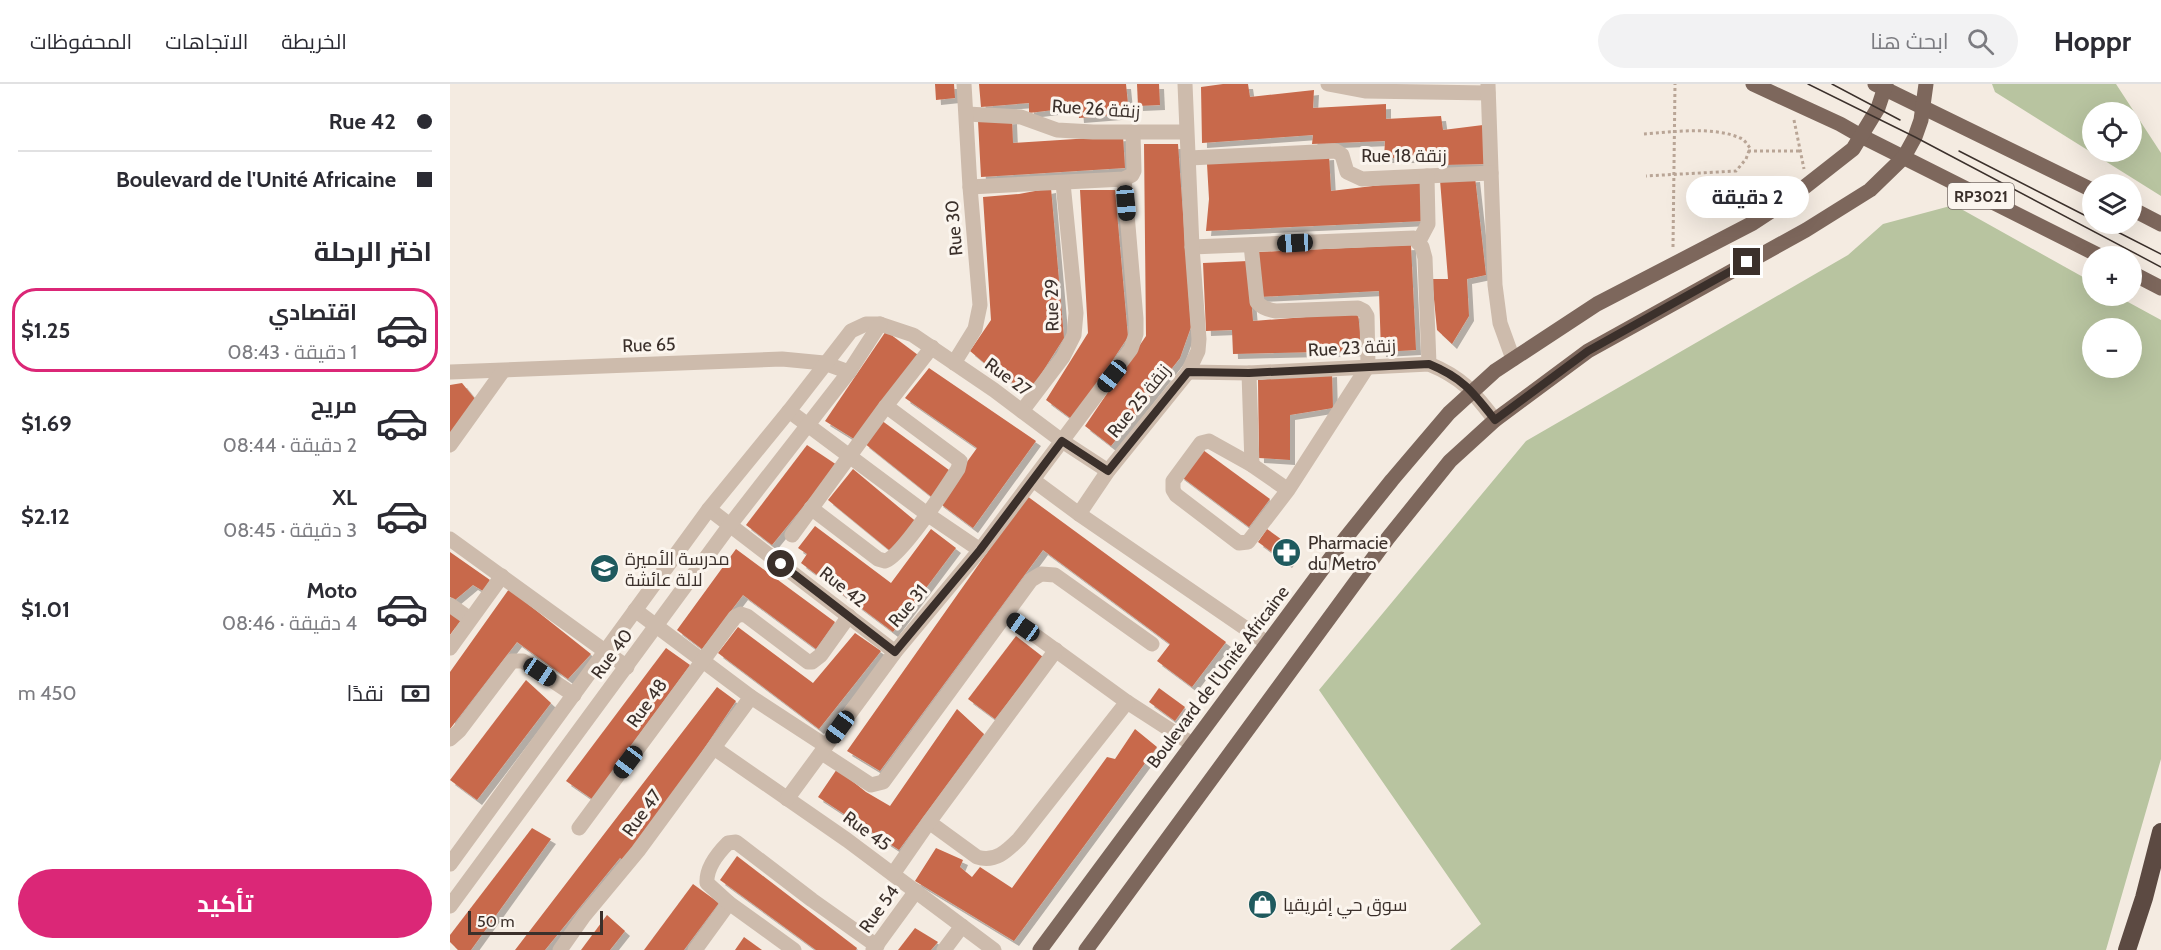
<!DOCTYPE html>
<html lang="ar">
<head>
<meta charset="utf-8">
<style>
	:root { --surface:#fff; --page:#f2f2f3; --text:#2b2b33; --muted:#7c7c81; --line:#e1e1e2; --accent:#db2777 }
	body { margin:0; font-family:Cabin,Cairo,sans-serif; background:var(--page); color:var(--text); direction:rtl; height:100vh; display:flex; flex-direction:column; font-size:22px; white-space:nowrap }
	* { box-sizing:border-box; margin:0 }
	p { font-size:20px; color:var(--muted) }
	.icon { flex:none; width:33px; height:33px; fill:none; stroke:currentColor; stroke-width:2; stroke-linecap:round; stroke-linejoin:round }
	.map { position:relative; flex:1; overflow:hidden; direction:ltr }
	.sheet { display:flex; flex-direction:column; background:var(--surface); width:450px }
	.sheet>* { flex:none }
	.hud { display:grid; align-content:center; height:132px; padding:0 18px; background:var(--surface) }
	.controls { position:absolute; left:1632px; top:18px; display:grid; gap:12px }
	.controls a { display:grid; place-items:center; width:60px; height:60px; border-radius:50%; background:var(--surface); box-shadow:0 6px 24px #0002; font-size:30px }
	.scale { position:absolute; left:18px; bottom:15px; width:135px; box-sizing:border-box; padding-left:6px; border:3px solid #3b302b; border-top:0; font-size:16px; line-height:21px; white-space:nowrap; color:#3b302b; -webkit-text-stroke:4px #fbf5ee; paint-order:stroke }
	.end { position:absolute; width:27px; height:27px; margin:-14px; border:8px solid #3b302b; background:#fff; box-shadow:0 0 0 3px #fff }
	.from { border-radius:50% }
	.bubble { position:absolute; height:42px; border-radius:21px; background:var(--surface); box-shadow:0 6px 24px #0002; font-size:20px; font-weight:700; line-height:42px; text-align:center; direction:rtl }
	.car { position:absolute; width:18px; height:36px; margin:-18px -9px; border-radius:8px; box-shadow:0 0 4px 2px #0007; background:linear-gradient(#222 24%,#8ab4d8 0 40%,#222 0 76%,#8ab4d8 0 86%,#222 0) }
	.hud b { display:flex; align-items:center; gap:21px; height:57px; font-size:22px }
	.hud b+b { border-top:2px solid var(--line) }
	.hud i { width:15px; height:15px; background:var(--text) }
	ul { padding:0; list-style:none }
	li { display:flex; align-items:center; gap:18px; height:84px; margin:0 12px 9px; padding:0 6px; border:3px solid transparent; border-radius:24px }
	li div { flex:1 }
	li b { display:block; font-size:22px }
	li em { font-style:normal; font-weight:700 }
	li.selected { border-color:var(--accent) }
	li>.icon { width:54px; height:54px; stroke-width:1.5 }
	h2 { padding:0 18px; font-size:27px; line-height:72px }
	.pay { display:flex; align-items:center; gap:15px; height:66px; padding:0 18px; font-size:22px }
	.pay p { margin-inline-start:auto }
	.primary-button { display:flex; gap:12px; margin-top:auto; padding:12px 18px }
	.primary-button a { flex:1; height:69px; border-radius:36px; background:var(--accent); color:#fff; font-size:24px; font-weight:700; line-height:69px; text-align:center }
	header { display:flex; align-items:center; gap:36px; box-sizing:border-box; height:84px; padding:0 30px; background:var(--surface); border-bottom:2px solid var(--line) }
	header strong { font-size:28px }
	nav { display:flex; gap:33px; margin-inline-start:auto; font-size:21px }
	.search { width:420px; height:54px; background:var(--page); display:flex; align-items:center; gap:15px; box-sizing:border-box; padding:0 21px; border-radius:33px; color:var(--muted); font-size:22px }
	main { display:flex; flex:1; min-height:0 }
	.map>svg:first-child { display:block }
</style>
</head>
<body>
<header>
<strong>Hoppr</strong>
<div class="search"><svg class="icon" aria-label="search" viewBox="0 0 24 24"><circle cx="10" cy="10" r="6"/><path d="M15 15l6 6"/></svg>ابحث هنا</div>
<nav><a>الخريطة</a><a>الاتجاهات</a><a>المحفوظات</a></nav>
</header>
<main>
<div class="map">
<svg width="1711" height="866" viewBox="0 0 1711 866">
	<defs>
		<filter id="shadow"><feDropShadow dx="5" dy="5" stdDeviation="0" flood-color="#0004"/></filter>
	</defs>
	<rect width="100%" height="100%" fill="#f4ebe1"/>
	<g fill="#b8c4a0" fill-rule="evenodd">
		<path d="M1542,0h124l45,69v43l-166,-104zM1642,28h40v40h-40z"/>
		<path d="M1504,121l138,77v14h25l44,24v439l-55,191h-656l31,-26 -162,-234 207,-249 322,-186 35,-31zM1642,244h40v40h-40z"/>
	</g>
	<g fill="#c8694b" filter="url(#shadow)">
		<path d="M485,0h19l1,14 -19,2z"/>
		<path d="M529,0h147l3,30 -50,4 -1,-11 -49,6v-10l-48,4z"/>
		<path d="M687,0h22l1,21 -22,1z"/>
		<path d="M773,0h25l2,13 64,-7 -1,18 73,-4v15l55,-3 2,14 40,-5 3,39 -44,1v-7h-58l1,-17 -73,3 1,-9 -111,8 -1,-56z"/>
		<path d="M562,35l1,24 110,-7 2,32 -144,9 -3,-56z"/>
		<path d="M694,60h34l13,183 -11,31 -69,88 -26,-20 61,-90z"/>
		<path d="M879,71l2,36 92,-11 2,41 -219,10 3,-32 -2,-35z"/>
		<path d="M1025,93l11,98 -19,4 2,37 -17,28 -15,-14 -5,-51h16l-8,-99z"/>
		<path d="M601,104l13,150 -35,55 -35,-22 -24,-20 21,-31 -8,-123 36,-3z"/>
		<path d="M630,106h35l13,147 -55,83 -27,-20 42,-67z"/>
		<path d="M961,161l5,105 -35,2 -2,-61 -120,6 -2,-45z"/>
		<path d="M798,177l5,60 105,-8 4,38 -129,3 -1,-24 -26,1 -3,-68z"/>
		<path d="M436,247l32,24 -64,84 -29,-18z"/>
		<path d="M479,284l107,73 -63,87 -35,-26 39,-54 -72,-50z"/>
		<path d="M882,288l1,36 -43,7v45l-31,-2 -1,-78z"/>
		<path d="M12,299l13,16 -25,34v-48z"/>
		<path d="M431,336l72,53 -20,25 -69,-55z"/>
		<path d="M357,361l30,20 -65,80 -26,-20z"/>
		<path d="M749,363l71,52 -21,28 -70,-52z"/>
		<path d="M403,385l66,55 -25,30 -66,-54z"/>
		<path d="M577,412l199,146 -34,45 -35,-26 13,-17 -127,-94 -163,221 -33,-20z"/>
		<path d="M365,442l76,57 40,-54 25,19 -63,84 -92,-69 6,-9 -9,-6z"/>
		<path d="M817,445l29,21 -9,13 -29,-21z"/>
		<path d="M286,465l99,73 -19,27 -73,-54 -41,54 -25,-19z"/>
		<path d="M0,468l40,28 -7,11 -10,-6 -18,15 -5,-3z"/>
		<path d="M59,505l82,65 -23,25 -51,-37 -67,87v-57z"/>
		<path d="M0,527l11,9 -11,15z"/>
		<path d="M288,543l75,56 42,-50 26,18 -62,78 -101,-76z"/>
		<path d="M566,552l27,21 -48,62 -27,-20z"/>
		<path d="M216,564l24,17 -98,134 -26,-18z"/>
		<path d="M76,596l25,23 -74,97 -27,-20z"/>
		<path d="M267,603l19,14 -109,162 -7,-5 -75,92h-30z"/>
		<path d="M709,604l26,19 -10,14 -26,-19z"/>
		<path d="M507,625l27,25 -85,116 -81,-53 19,-28 29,23 24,14z"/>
		<path d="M685,645l22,18 -143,194 -99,-60 21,-33 27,12 -3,7 12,10 8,-10 32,21 95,-131 8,2z"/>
		<path d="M82,744l19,11 -80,111h-13l-8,-8v-7z"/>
		<path d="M287,772l120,92 -1,2h-40l-96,-70z"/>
		<path d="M243,800l26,19 -35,47h-40z"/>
		<path d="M157,831l18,16 -15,19h-29z"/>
		<path d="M465,844l23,14 -7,8h-33z"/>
		<path d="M294,853l18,13h-27z"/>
	</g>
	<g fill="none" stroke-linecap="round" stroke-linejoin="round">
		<g stroke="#b9a596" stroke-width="3" stroke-dasharray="3 3" stroke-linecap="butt">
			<path d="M1344,36l10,49"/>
			<path d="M1194,50c27,-2 70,-8 96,4 4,1 7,6 10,10l-4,11 -10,12 -90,5"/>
			<path d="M1298,67h52"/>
			<path d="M1223,163l2,-163"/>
		</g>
		<g stroke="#cdbbac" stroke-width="15">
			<path d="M878,0l37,7 123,2"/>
			<path d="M1038,0l7,201 5,38 13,36"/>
			<path d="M517,30l54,3 36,13 36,2h93"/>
			<path d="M739,74l147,-7 6,4 5,17 15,7 129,-6"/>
			<path d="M520,103l154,-8 8,-4 2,-4 -1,-38"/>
			<path d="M969,157l9,-17 -1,-48"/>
			<path d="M801,161l6,57c5,6 11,8 19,9l82,-3 6,3 3,5 1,50 -80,124 -40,52 -9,1 -63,-48 -3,-5v-9l28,-38 8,-2 43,24 36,25"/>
			<path d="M742,163l222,-9 8,9 3,11 4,106"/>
			<path d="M504,279l21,-34 5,-24 -10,-118 -6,-103"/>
			<path d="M0,288l332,-13 42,4 25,9"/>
			<path d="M738,288l61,1 180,-9c34,14 44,28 66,56"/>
			<path d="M799,289l3,92"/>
			<path d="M339,327l138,103 53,36"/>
			<path d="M572,327l41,-54 11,-22 2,-22 -13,-130"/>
			<path d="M0,361l53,-74"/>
			<path d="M583,396l46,34 188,129"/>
			<path d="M361,424l67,51 7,2c16,-4 62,-75 73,-92l2,-8 -74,-55"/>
			<path d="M259,425l186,143"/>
			<path d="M629,430l29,-43 80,-99 10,-21 1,-12 -7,-92 -7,-163"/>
			<path d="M342,451l94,-129 46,-59"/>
			<path d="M0,455l177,128"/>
			<path d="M0,521l20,14"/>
			<path d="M185,526l116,87 75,49"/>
			<path d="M557,531l120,87 65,42"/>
			<path d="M0,564l52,-72"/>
			<path d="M0,655l9,-8 53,-70h11l51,34"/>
			<path d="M264,664l133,92 147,110"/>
			<path d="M372,669l49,32 12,-3 148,-202 10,-6 14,1 97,69"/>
			<path d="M337,715l108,-147 85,-102 151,-201 5,-15v-15l-12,-140"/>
			<path d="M479,738l48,35c18,6 30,-6 42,-18l108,-137"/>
			<path d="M129,744l156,-211 6,-3 6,2 61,46h4l9,-7 28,-39"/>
			<path d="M0,780l259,-355 80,-98 62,-80 15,-7h14l33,11 81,55 68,51 46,30"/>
			<path d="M443,790l36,-52 127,-172"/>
			<path d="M0,822l280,-381 119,-153 31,-48"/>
			<path d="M110,866l24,-34 54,-65 113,-154"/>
			<path d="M245,866l34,-47"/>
			<path d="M344,866l-65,-47 -22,-20c-1,-15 11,-30 21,-40l8,-1 4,3 72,55 65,46"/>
			<path d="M423,866l43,-59"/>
			<path d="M494,866l18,-24"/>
		</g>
		<g stroke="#7d675c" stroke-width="15">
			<path d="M1303,0l87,40 21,12 239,120"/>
			<path d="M1425,0l217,106"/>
			<path d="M1682,125l29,15"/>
			<path d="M1682,189l29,15"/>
			<path d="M590,866l304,-410 48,-60 57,-67 46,-42 102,-67 156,-81 35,-23 65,-51 25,-41 8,-24"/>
			<path d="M636,866l302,-412 62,-77 45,-41 93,-69 218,-121 64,-40 34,-33 11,-20 6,-17 5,-36"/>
		</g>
		<path stroke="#5c4a42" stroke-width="18" d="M1677,866l17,-52 17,-66"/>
		<g stroke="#3b302b" stroke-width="1.5">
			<path d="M1358,0l107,53 246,130"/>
			<path d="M1382,0l68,36"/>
			<path d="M1509,67l133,68"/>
			<path d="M1652,140l59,30"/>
		</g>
	</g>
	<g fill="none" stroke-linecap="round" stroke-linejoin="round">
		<path stroke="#3b302b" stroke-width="8" d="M331,480l114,88 85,-102 82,-109 46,30 80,-99 61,1 180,-9c34,14 44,28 66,56l93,-69 159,-89"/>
	</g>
	<defs>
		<symbol id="pharmacy-disc" viewBox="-11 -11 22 22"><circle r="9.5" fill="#1f5a5e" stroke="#fbf5ee"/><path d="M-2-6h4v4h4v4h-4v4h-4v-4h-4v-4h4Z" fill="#fff"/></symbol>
		<symbol id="school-disc" viewBox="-11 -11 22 22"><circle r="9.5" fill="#1f5a5e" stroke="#fbf5ee"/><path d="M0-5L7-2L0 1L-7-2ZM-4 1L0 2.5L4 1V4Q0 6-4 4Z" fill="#fff"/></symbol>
		<symbol id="shop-disc" viewBox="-11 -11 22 22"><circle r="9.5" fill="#1f5a5e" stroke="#fbf5ee"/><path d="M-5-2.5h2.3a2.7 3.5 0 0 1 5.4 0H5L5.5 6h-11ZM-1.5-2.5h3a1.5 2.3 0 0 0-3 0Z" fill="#fff"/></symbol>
	</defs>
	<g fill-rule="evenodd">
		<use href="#pharmacy-disc" x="820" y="452" width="33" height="33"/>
		<use href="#school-disc" x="138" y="468" width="33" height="33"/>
		<use href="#shop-disc" x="796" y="804" width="33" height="33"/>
	</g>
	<g text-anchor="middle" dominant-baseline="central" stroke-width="6" stroke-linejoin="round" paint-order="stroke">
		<rect fill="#fbf5ee" stroke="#756b66" stroke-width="1.5" x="1498" y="99" width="66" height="26" rx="4.5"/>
		<g font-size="16" font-weight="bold" fill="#3b302b">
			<text x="1531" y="112">RP3021</text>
		</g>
		<g font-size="18" fill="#3b302b" stroke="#fbf5ee">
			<text transform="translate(646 25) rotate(4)">Rue 26 زنقة</text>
			<text x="954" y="72">Rue 18 زنقة</text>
			<text transform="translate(504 144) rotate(-95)">Rue 30</text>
			<text transform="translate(602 221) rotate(-91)">Rue 29</text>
			<text transform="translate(199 261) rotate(-2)">Rue 65</text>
			<text transform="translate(902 264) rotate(-3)">Rue 23 زنقة</text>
			<text transform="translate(558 293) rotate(36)">Rue 27</text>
			<text transform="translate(689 317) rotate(-51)">Rue 25 زنقة</text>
			<text transform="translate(393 503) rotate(38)">Rue 42</text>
			<text transform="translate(458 522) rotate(-50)">Rue 31</text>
			<text transform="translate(162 570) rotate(-54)">Rue 40</text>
			<text transform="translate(768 593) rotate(-53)">Boulevard de l'Unité Africaine</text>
			<text transform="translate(197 619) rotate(-54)">Rue 48</text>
			<text transform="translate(192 729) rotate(-54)">Rue 47</text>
			<text transform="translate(417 747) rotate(36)">Rue 45</text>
			<text transform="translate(429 825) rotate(-54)">Rue 54</text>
		</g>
		<g font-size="18" fill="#3b302b" stroke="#fbf5ee" text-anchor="start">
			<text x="858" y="459">Pharmacie<tspan x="858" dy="21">du Metro</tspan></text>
			<text x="175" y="475">مدرسة الأميرة<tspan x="175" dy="21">لالة عائشة</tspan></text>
			<text x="833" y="821">سوق حي إفريقيا</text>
		</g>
	</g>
</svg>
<div class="controls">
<a><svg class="icon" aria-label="locate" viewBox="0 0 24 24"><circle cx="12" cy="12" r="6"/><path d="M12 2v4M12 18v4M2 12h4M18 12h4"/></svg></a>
<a><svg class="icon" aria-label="layers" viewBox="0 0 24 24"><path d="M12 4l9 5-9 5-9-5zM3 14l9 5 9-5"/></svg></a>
<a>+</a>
<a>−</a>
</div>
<div class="scale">50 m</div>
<i class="end from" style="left:331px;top:480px"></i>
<i class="end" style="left:1297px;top:178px"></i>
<div class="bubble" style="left:1236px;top:92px;width:123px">2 دقيقة</div>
<i class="car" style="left:676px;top:119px;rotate:175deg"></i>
<i class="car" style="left:845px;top:159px;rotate:267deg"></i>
<i class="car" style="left:662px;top:292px;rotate:218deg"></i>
<i class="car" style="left:573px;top:543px;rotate:305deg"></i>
<i class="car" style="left:90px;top:588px;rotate:124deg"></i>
<i class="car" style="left:390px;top:643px;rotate:216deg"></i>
<i class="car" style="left:178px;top:678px;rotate:217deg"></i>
</div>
<section class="sheet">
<div class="hud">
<b><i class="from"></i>Rue 42</b>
<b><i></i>Boulevard de l'Unité Africaine</b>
</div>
<h2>اختر الرحلة</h2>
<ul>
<li class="selected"><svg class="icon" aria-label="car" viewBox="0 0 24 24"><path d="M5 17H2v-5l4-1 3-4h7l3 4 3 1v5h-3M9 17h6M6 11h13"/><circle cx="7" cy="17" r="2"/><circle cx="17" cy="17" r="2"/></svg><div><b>اقتصادي</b><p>1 دقيقة · 08:43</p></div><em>$1.25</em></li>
<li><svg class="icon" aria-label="car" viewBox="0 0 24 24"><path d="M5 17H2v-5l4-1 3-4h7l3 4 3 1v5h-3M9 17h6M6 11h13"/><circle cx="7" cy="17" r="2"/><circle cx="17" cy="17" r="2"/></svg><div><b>مريح</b><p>2 دقيقة · 08:44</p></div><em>$1.69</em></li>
<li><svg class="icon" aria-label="car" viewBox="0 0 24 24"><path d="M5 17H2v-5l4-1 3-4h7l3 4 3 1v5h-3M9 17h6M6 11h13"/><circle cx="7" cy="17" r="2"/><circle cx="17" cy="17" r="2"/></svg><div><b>XL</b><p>3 دقيقة · 08:45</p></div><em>$2.12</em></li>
<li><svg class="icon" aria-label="car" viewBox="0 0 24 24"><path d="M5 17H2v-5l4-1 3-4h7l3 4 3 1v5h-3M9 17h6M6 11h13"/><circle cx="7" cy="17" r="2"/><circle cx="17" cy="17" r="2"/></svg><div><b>Moto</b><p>4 دقيقة · 08:46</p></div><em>$1.01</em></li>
</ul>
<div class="pay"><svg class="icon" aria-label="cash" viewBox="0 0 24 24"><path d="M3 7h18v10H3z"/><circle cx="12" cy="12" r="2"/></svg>نقدًا<p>450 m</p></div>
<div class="primary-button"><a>تأكيد</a></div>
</section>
</main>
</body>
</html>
